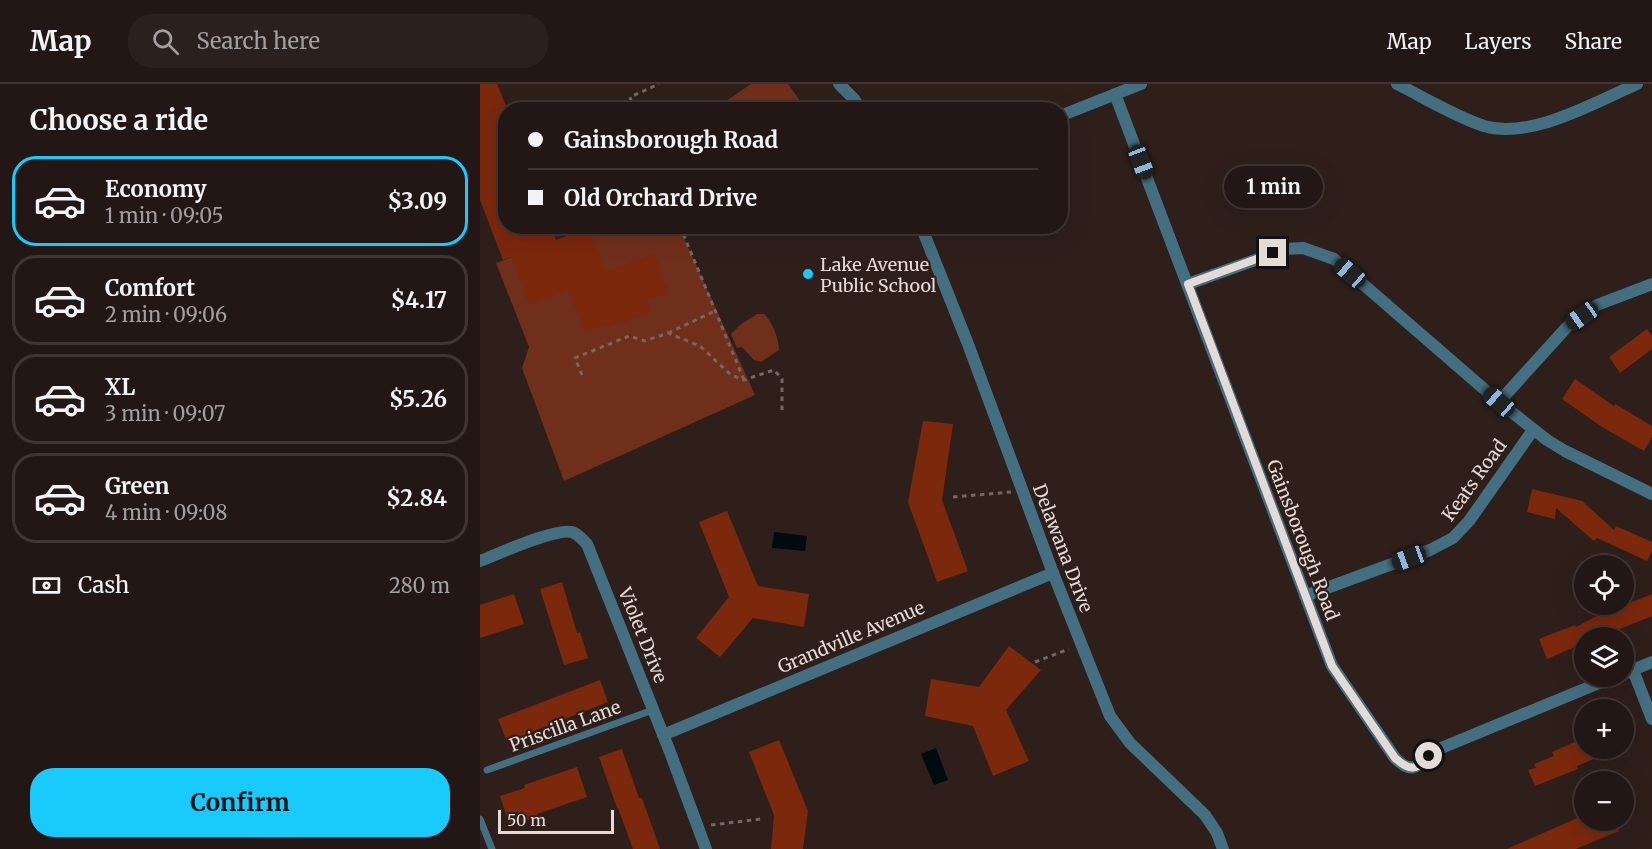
<!DOCTYPE html>
<html lang="en">
<head>
<meta charset="utf-8">
<style>
	:root { --surface:#221714; --page:#2a201d; --text:#f1f3f6; --muted:#a29fa0; --line:#3f3634; --accent:#19cafc }
	body { margin:0; font-family:Merriweather,serif; background:var(--page); color:var(--text); height:100vh; display:flex; flex-direction:column; font-size:22px; white-space:nowrap }
	* { box-sizing:border-box; margin:0 }
	p { font-size:20px; color:var(--muted) }
	.icon { flex:none; width:33px; height:33px; fill:none; stroke:currentColor; stroke-width:2; stroke-linecap:round; stroke-linejoin:round }
	.map { position:relative; flex:1; overflow:hidden }
	.drawer { display:flex; flex-direction:column; background:var(--surface); width:480px }
	.drawer>* { flex:none }
	.top-card { position:absolute; left:18px; top:18px; width:570px; height:132px; border-radius:24px; box-shadow:0 6px 24px #0002,0 0 0 2px var(--line); display:grid; align-content:center; height:132px; padding:0 30px; background:var(--surface) }
	.buttons { position:absolute; left:1094px; top:471px; display:grid; gap:12px }
	.buttons a { display:grid; place-items:center; width:60px; height:60px; border-radius:50%; background:var(--surface); box-shadow:0 6px 24px #0002,0 0 0 2px var(--line); font-size:30px }
	.scale { position:absolute; left:18px; bottom:15px; width:116px; box-sizing:border-box; padding-left:6px; border:3px solid #e4dad6; border-top:0; font-size:16px; line-height:21px; white-space:nowrap; color:#e4dad6; -webkit-text-stroke:4px #2e1f1b; paint-order:stroke }
	.end { position:absolute; width:27px; height:27px; margin:-14px; border:8px solid #e4dad6; background:#111; box-shadow:0 0 0 3px #111 }
	.from { border-radius:50% }
	.bubble { position:absolute; height:42px; border-radius:21px; background:var(--surface); box-shadow:0 6px 24px #0002,0 0 0 2px var(--line); font-size:20px; font-weight:700; line-height:42px; text-align:center }
	.car { position:absolute; width:18px; height:36px; margin:-18px -9px; border-radius:8px; box-shadow:0 0 4px 2px #0007; background:linear-gradient(#222 24%,#8ab4d8 0 40%,#222 0 76%,#8ab4d8 0 86%,#222 0) }
	.top-card b { display:flex; align-items:center; gap:21px; height:57px; font-size:22px }
	.top-card b+b { border-top:2px solid var(--line) }
	.top-card i { width:15px; height:15px; background:var(--text) }
	ul { padding:0; list-style:none }
	li { display:flex; align-items:center; gap:18px; height:90px; margin:0 12px 9px; padding:0 18px; border:3px solid var(--line); border-radius:24px }
	li div { flex:1 }
	li b { display:block; font-size:22px }
	li em { font-style:normal; font-weight:700 }
	li.current { border-color:var(--accent) }
	li>.icon { width:54px; height:54px; stroke-width:1.5 }
	h2 { padding:0 30px; font-size:27px; line-height:72px }
	.pay { display:flex; align-items:center; gap:15px; height:66px; padding:0 30px; font-size:22px }
	.pay p { margin-inline-start:auto }
	.primary-button { display:flex; gap:12px; margin-top:auto; padding:12px 30px }
	.primary-button a { flex:1; height:69px; border-radius:24px; background:var(--accent); color:#111; font-size:24px; font-weight:700; line-height:69px; text-align:center }
	header { display:flex; align-items:center; gap:36px; box-sizing:border-box; height:84px; padding:0 30px; background:var(--surface); border-bottom:2px solid var(--line) }
	header strong { font-size:28px }
	nav { display:flex; gap:33px; margin-inline-start:auto; font-size:21px }
	.search { width:420px; height:54px; background:var(--page); display:flex; align-items:center; gap:15px; box-sizing:border-box; padding:0 21px; border-radius:24px; color:var(--muted); font-size:22px }
	main { display:flex; flex:1; min-height:0 }
	.map>svg:first-child { display:block }
</style>
</head>
<body>
<header>
<strong>Map</strong>
<div class="search"><svg class="icon" aria-label="search" viewBox="0 0 24 24"><circle cx="10" cy="10" r="6"/><path d="M15 15l6 6"/></svg>Search here</div>
<nav><a>Map</a><a>Layers</a><a>Share</a></nav>
</header>
<main>
<section class="drawer">
<h2>Choose a ride</h2>
<ul>
<li class="current"><svg class="icon" aria-label="car" viewBox="0 0 24 24"><path d="M5 17H2v-5l4-1 3-4h7l3 4 3 1v5h-3M9 17h6M6 11h13"/><circle cx="7" cy="17" r="2"/><circle cx="17" cy="17" r="2"/></svg><div><b>Economy</b><p>1 min · 09:05</p></div><em>$3.09</em></li>
<li><svg class="icon" aria-label="car" viewBox="0 0 24 24"><path d="M5 17H2v-5l4-1 3-4h7l3 4 3 1v5h-3M9 17h6M6 11h13"/><circle cx="7" cy="17" r="2"/><circle cx="17" cy="17" r="2"/></svg><div><b>Comfort</b><p>2 min · 09:06</p></div><em>$4.17</em></li>
<li><svg class="icon" aria-label="car" viewBox="0 0 24 24"><path d="M5 17H2v-5l4-1 3-4h7l3 4 3 1v5h-3M9 17h6M6 11h13"/><circle cx="7" cy="17" r="2"/><circle cx="17" cy="17" r="2"/></svg><div><b>XL</b><p>3 min · 09:07</p></div><em>$5.26</em></li>
<li><svg class="icon" aria-label="car" viewBox="0 0 24 24"><path d="M5 17H2v-5l4-1 3-4h7l3 4 3 1v5h-3M9 17h6M6 11h13"/><circle cx="7" cy="17" r="2"/><circle cx="17" cy="17" r="2"/></svg><div><b>Green</b><p>4 min · 09:08</p></div><em>$2.84</em></li>
</ul>
<div class="pay"><svg class="icon" aria-label="cash" viewBox="0 0 24 24"><path d="M3 7h18v10H3z"/><circle cx="12" cy="12" r="2"/></svg>Cash<p>280 m</p></div>
<div class="primary-button"><a>Confirm</a></div>
</section>
<div class="map">
<svg width="1172" height="765" viewBox="0 0 1172 765">
	<rect width="100%" height="100%" fill="#2e1f1b"/>
	<g fill="#702f1b">
		<path d="M271,0h37l18,25h-87l-2,-2z"/>
		<path d="M111,143h88l76,168 -191,86 -42,-113 7,-21 -33,-84z"/>
		<path d="M277,230h7c8,7 15,25 15,36l-18,12 -7,-2 -12,-13 -5,1 -6,-14 9,-9z"/>
	</g>
	<g fill="#000b10">
		<path d="M294,448l33,4 -2,15 -33,-3z"/>
		<path d="M456,664l12,32 -14,5 -13,-31z"/>
	</g>
	<g fill="#7b280d">
		<path d="M0,0h17l9,22v120h45l5,14 33,-12 17,44 48,-18 14,39 -21,7 4,12 -44,16 -1,-4 -22,8 -16,-42 -39,15 -18,-48 -8,3 -23,-60z"/>
		<path d="M1167,245l5,7v13l-32,24 -11,-16z"/>
		<path d="M1095,295l39,27 1,-2 37,22v11l-8,14 -42,-24 -40,-28z"/>
		<path d="M443,337l30,3 -11,76 26,71 -31,11 -29,-80z"/>
		<path d="M1052,405l50,12 32,29 2,-4 36,16v9l-5,10 -50,-23 -3,3 -38,-33 -1,11 -28,-7z"/>
		<path d="M247,427l31,75 51,8 -5,33 -51,-9 -33,39 -24,-19 33,-41 -30,-75z"/>
		<path d="M82,498l15,51 3,-1 8,26 -24,7 -24,-76z"/>
		<path d="M34,510l10,30 -44,14v-33z"/>
		<path d="M1172,510v22l-54,22h-14v5l-37,16 -8,-20 36,-14 1,2 19,-10z"/>
		<path d="M529,562l32,24 -35,40 23,51 -36,15 -20,-50 -48,-10 6,-37 48,8z"/>
		<path d="M120,596l8,22 -101,40 -9,-23z"/>
		<path d="M1104,654v10l34,1 -41,17 1,3 -43,17 -7,-16 8,-2 -2,-4 20,-8 -2,-4z"/>
		<path d="M299,656l29,71 -5,38h-32l3,-34 -25,-63z"/>
		<path d="M142,665l17,49h3l18,51h-27l-15,-41h-1l-18,-51z"/>
		<path d="M97,683l10,30 -50,17 1,3 -28,9 -10,-30 25,-8 -1,-3z"/>
		<path d="M1104,731v5h30l5,11 -43,18h-69z"/>
	</g>
	<g fill="none" stroke-linecap="round" stroke-linejoin="round">
		<g stroke="#746763" stroke-width="3" stroke-dasharray="4.5 4.5" stroke-linecap="butt">
			<path d="M154,26l-4,-13 29,-13"/>
			<path d="M200,142l64,154"/>
			<path d="M188,249l47,-22"/>
			<path d="M102,291l-7,-17 54,-22 16,5 23,-8 32,13 31,29 13,5 30,-10 8,9v33"/>
			<path d="M473,413l58,-5"/>
			<path d="M555,578l34,-13"/>
			<path d="M231,741l50,-6"/>
		</g>
		<g stroke="#446f80" stroke-width="7">
			<path d="M7,686l166,-60"/>
			<path d="M0,735l12,30"/>
		</g>
		<g stroke="#446f80" stroke-width="12">
			<path d="M359,0l15,15 7,11"/>
			<path d="M917,0c28,14 57,32 87,42 47,14 111,-24 153,-42"/>
			<path d="M635,10l217,572 63,92c19,19 23,6 39,-7l182,-75"/>
			<path d="M580,32l81,-32"/>
			<path d="M441,142l47,118 85,229 57,143 20,27 75,72 12,18 6,16"/>
			<path d="M708,200l98,-35 17,-1 31,11 165,143 48,38 18,11 87,43"/>
			<path d="M1019,318l68,-75 30,-22 55,-21"/>
			<path d="M0,477c18,-7 75,-33 92,-29 6,2 10,7 15,12l83,208 36,97"/>
			<path d="M825,512l125,-46 23,-12 16,-17 64,-91"/>
			<path d="M1153,586l19,49"/>
			<path d="M1143,590l29,-12"/>
			<path d="M183,651l390,-162"/>
		</g>
	</g>
	<g fill="none" stroke-linecap="round" stroke-linejoin="round">
		<path stroke="#e4dad6" stroke-width="8" d="M793,169l-85,31 144,382 63,92c14,13 22,13 34,-2"/>
	</g>
	<circle fill="#19cafc" stroke="#2e1f1b" stroke-width="2" cx="328" cy="190" r="6"/>
	<g text-anchor="middle" dominant-baseline="central" stroke-width="4.5" stroke-linejoin="round" paint-order="stroke">
		<g font-size="18" fill="#e4dad6" stroke="#2e1f1b" text-anchor="start">
			<text x="340" y="180">Lake Avenue<tspan x="340" dy="21">Public School</tspan></text>
		</g>
		<g font-size="18" fill="#e4dad6" stroke="#2e1f1b">
			<text transform="translate(994 396) rotate(-54)">Keats Road</text>
			<text transform="translate(823 456) rotate(69)">Gainsborough Road</text>
			<text transform="translate(583 464) rotate(69)">Delawana Drive</text>
			<text transform="translate(163 551) rotate(68)">Violet Drive</text>
			<text transform="translate(371 553) rotate(-23)">Grandville Avenue</text>
			<text transform="translate(85 642) rotate(-20)">Priscilla Lane</text>
		</g>
	</g>
</svg>
<div class="buttons">
<a><svg class="icon" aria-label="locate" viewBox="0 0 24 24"><circle cx="12" cy="12" r="6"/><path d="M12 2v4M12 18v4M2 12h4M18 12h4"/></svg></a>
<a><svg class="icon" aria-label="layers" viewBox="0 0 24 24"><path d="M12 4l9 5-9 5-9-5zM3 14l9 5 9-5"/></svg></a>
<a>+</a>
<a>−</a>
</div>
<div class="scale">50 m</div>
<i class="end from" style="left:949px;top:672px"></i>
<i class="end" style="left:793px;top:169px"></i>
<div class="bubble" style="left:744px;top:82px;width:99px">1 min</div>
<i class="car" style="left:661px;top:78px;rotate:159deg"></i>
<i class="car" style="left:870px;top:189px;rotate:311deg"></i>
<i class="car" style="left:1102px;top:232px;rotate:235deg"></i>
<i class="car" style="left:1019px;top:318px;rotate:311deg"></i>
<i class="car" style="left:929px;top:474px;rotate:250deg"></i>
<div class="top-card">
<b><i class="from"></i>Gainsborough Road</b>
<b><i></i>Old Orchard Drive</b>
</div>
</div>
</main>
</body>
</html>
